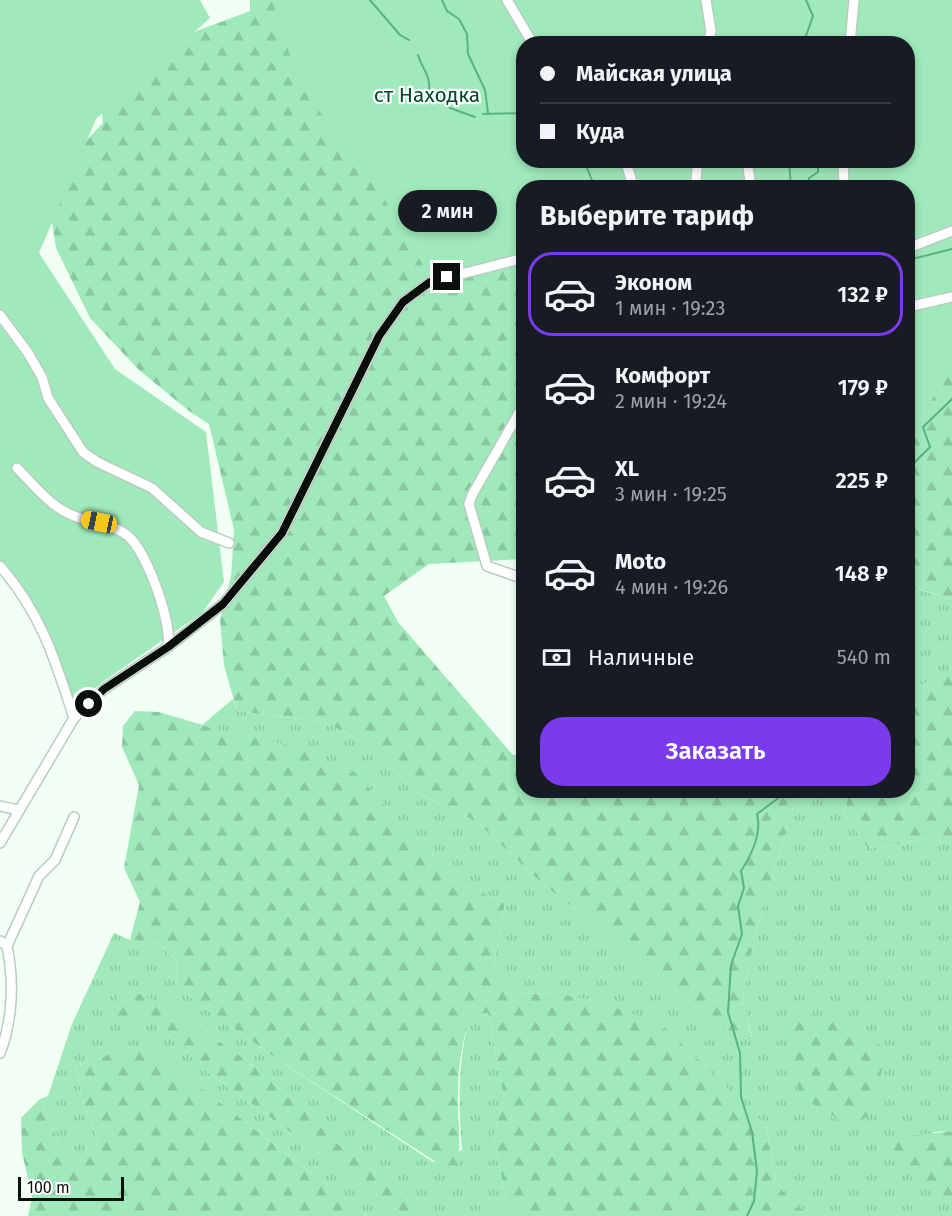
<!DOCTYPE html>
<html lang="ru">
<head>
<meta charset="utf-8">
<style>
	:root { --surface:#171b24; --page:#242831; --text:#f1f3f6; --muted:#9ea1a6; --line:#363941; --accent:#7c3aed }
	body { margin:0; font-family:"Fira Sans",sans-serif; background:var(--page); color:var(--text); height:100vh; display:flex; flex-direction:column; font-size:22px; white-space:nowrap }
	* { box-sizing:border-box; margin:0 }
	p { font-size:20px; color:var(--muted) }
	.icon { flex:none; width:33px; height:33px; fill:none; stroke:currentColor; stroke-width:2; stroke-linecap:round; stroke-linejoin:round }
	.map { position:relative; flex:1; overflow:hidden }
	.details { position:absolute; left:516px; top:180px; width:399px; height:618px; display:flex; flex-direction:column; background:var(--surface); border-radius:24px; box-shadow:0 3px 9px #0003 }
	.details>* { flex:none }
	.hud { position:absolute; left:516px; top:36px; width:399px; height:132px; border-radius:24px; box-shadow:0 3px 9px #0003; display:grid; align-content:center; height:132px; padding:0 24px; background:var(--surface) }
	.scale { position:absolute; left:18px; bottom:15px; width:106px; box-sizing:border-box; padding-left:6px; border:3px solid #09100b; border-top:0; font-size:16px; line-height:21px; white-space:nowrap; color:#09100b; -webkit-text-stroke:4px #fff; paint-order:stroke }
	.end { position:absolute; width:27px; height:27px; margin:-14px; border:8px solid #09100b; background:#fff; box-shadow:0 0 0 3px #fff }
	.from { border-radius:50% }
	.bubble { position:absolute; height:42px; border-radius:21px; background:var(--surface); box-shadow:0 3px 9px #0003; font-size:20px; font-weight:600; line-height:42px; text-align:center }
	.car { position:absolute; width:18px; height:36px; margin:-18px -9px; border-radius:8px; box-shadow:0 0 4px 2px #0007; background:linear-gradient(#f5c518 24%,#345 0 40%,#f5c518 0 76%,#345 0 86%,#f5c518 0) }
	.hud b { display:flex; align-items:center; gap:21px; height:57px; font-size:22px }
	.hud b+b { border-top:2px solid var(--line) }
	.hud i { width:15px; height:15px; background:var(--text) }
	ul { padding:0; list-style:none }
	li { display:flex; align-items:center; gap:18px; height:84px; margin:0 12px 9px; padding:0 12px; border:3px solid transparent; border-radius:24px }
	li div { flex:1 }
	li b { display:block; font-size:22px }
	li em { font-style:normal; font-weight:600 }
	li.active { border-color:var(--accent) }
	li>.icon { width:54px; height:54px; stroke-width:1.5 }
	h2 { padding:0 24px; font-size:27px; line-height:72px }
	.pay { display:flex; align-items:center; gap:15px; height:66px; padding:0 24px; font-size:22px }
	.pay p { margin-inline-start:auto }
	.primary-button { display:flex; gap:12px; margin-top:auto; padding:12px 24px }
	.primary-button a { flex:1; height:69px; border-radius:24px; background:var(--accent); color:#fff; font-size:24px; font-weight:600; line-height:69px; text-align:center }
	.map>svg:first-child { display:block }
</style>
</head>
<body>
<div class="map">
<svg width="952" height="1216" viewBox="0 0 952 1216">
	<defs>
		<pattern id="grass-tufts" width="24" height="20" patternUnits="userSpaceOnUse" patternTransform="scale(1.5)"><rect width="24" height="20" fill="#9fe9bb"/><path d="M3 7l-1-3M5 7V3M7 7l1-3M15 17l-1-3M17 17v-4M19 17l1-3" fill="none" stroke="#88c79f"/></pattern>
		<pattern id="forest-firs" width="22" height="20" patternUnits="userSpaceOnUse" patternTransform="scale(1.5)"><rect width="22" height="20" fill="#9fe9bb"/><path d="M5 1l3.5 6h-7zM16 11l3.5 6h-7z" fill="#88c79f"/></pattern>
	</defs>
	<rect width="100%" height="100%" fill="#f1fff5"/>
	<g fill="url(#grass-tufts)">
		<path d="M916,589l36,10v77l-10,-3 -34,20v-101z"/>
		<path d="M233,699l4,12 87,11 40,20 54,51 59,29 67,63 109,85 67,58 32,10 -10,-40 14,-66 42,-141h52l-6,21 24,37 61,-10 23,5v287l-19,1 11,68 8,2v14h-130l-28,-10 -18,-25 -10,-56 -207,-131 -52,-1 -13,-27 11,-63 -41,-18 -64,-62 -43,-49 -155,-49z"/>
		<path d="M114,933l16,7 28,3 19,18 -1,26 104,74 153,101 29,-12c-4,-48 -4,-90 8,-136l18,-1 16,85 -10,38 15,80h-78l-95,-73 -27,-29 -63,-54 -83,-57 -47,14 40,7 53,49 197,143h-39l-202,-156 -59,-4 -30,10 6,33 17,44 -19,17 -21,-17 -19,-44 8,-3 24,-72z"/>
	</g>
	<g fill="url(#forest-firs)">
		<path d="M250,0h28l245,246v313l-94,5 -45,32 14,26 115,133h10l1,35 274,1 -42,141 -14,66 10,41 -32,-11 -67,-58 -109,-85 -67,-63 -59,-29 -54,-51 -40,-20 -87,-11 -13,-46 -4,-45 11,-43 3,-47 -25,-106 -20,-13 -50,-41 -49,-52 -34,-70 -10,-65 57,-60 -5,-51 45,-21 107,-40z"/>
		<path d="M952,354v245l-35,-10 -9,3v-196z"/>
		<path d="M942,672l10,4v168l-23,-5 -61,10 -24,-37 6,-21 58,-1v-97z"/>
		<path d="M135,711l24,1 57,17 84,19 57,26 43,49 64,62 41,18 -11,63 13,27 52,1 42,8 62,24 103,99 10,56 18,25 28,10h-313l-15,-80 10,-38 -16,-85 -18,2c-7,25 -12,50 -12,77 -1,32 5,50 -2,83l-176,-114 -104,-74 1,-26 -19,-18 -28,-3 10,-38 -16,-34 15,-83 -17,-38 1,-21z"/>
		<path d="M138,994l25,9 83,57 63,54 27,29 95,73h-25l-197,-143 -53,-49 -41,-7 3,-20z"/>
		<path d="M800,1011l40,14 46,23 -12,63 -22,16 -52,-31c-11,-38 -19,-47 0,-85z"/>
		<path d="M116,1046l34,8 15,6 202,156h-339l4,-19 -10,-45 -1,-34 19,-19 19,44 21,17 19,-17 -17,-44 -6,-33 30,-10z"/>
		<path d="M952,1131v71l-8,-2 -41,-29 -19,-32z"/>
	</g>
	<g fill="#9fe9bb" fill-rule="evenodd">
		<path d="M0,0h200l10,18 -114,101 -57,134 76,116 91,63 18,150 -22,31 -101,70 -24,21 -27,-45 -23,-49 -27,-36z"/>
		<path d="M272,0h680v371l-44,61v-244h-384l-1,74 -89,22 -57,-98 -77,-100zM524,44h384v116h-384z"/>
	</g>
	<g fill="none" stroke-linecap="round" stroke-linejoin="round">
		<g stroke="#5ab380" stroke-width="2">
			<path d="M370,0l30,35 9,5"/>
			<path d="M442,0l5,11 12,8 8,15 1,20 17,36 3,23"/>
			<path d="M803,44l10,-28 -7,-16"/>
			<path d="M418,55c4,14 13,20 11,35l21,18 25,9"/>
			<path d="M483,114l41,-1"/>
			<path d="M584,160l11,28"/>
			<path d="M789,160l2,28"/>
			<path d="M809,188v-10l9,-6v-12"/>
			<path d="M908,260l44,-11"/>
			<path d="M908,469l22,-22 -7,-20 29,-28"/>
			<path d="M908,523l2,4 -2,4"/>
			<path d="M747,1216l7,-15 3,-30 -5,-39 -11,-35 -1,-44 -12,-41 3,-47 11,-31 -4,-28 6,-18 -3,-17c11,-17 21,-38 16,-57l32,-24"/>
		</g>
		<defs>
			<g id="minor">
				<path d="M507,0l26,44"/>
				<path d="M706,0l5,31 -3,13"/>
				<path d="M850,44l4,-44"/>
				<path d="M625,160l9,28"/>
				<path d="M747,160l4,28"/>
				<path d="M843,160l1,28"/>
				<path d="M695,188l3,-28"/>
				<path d="M908,248l44,-17"/>
				<path d="M908,307l44,-10"/>
				<path d="M0,315l28,38 14,24 6,21 35,54 14,10 55,26 49,44 28,11"/>
				<path d="M524,404l-52,91 -3,9 18,62 37,13"/>
				<path d="M17,468c18,18 35,41 60,49 18,6 36,7 51,19 19,16 44,86 40,111"/>
				<path d="M0,566c41,47 55,93 74,152"/>
				<path d="M0,806l19,4"/>
				<path d="M0,843l74,-125 30,-29 64,-42 55,-43 59,-71 97,-197 24,-34 27,-20 94,-24"/>
				<path d="M0,941l7,5c7,34 6,74 -7,107"/>
				<path d="M7,946l32,-70 16,-16 19,-43"/>
			</g>
		</defs>
		<use href="#minor" stroke="#b7cdbf" stroke-width="12"/>
		<use href="#minor" stroke="#fff" stroke-width="9"/>
	</g>
	<g fill="none" stroke-linecap="round" stroke-linejoin="round">
		<path stroke="#09100b" stroke-width="8" d="M89,704l15,-15 64,-42 55,-43 59,-71 97,-197 24,-34 27,-20 17,-5"/>
	</g>
	<g text-anchor="middle" dominant-baseline="central" stroke-width="4.5" stroke-linejoin="round" paint-order="stroke">
		<g font-size="21" fill="#004928" stroke="#fff">
			<text x="427" y="95">ст Находка</text>
		</g>
	</g>
</svg>
<div class="scale">100 m</div>
<i class="end from" style="left:89px;top:704px"></i>
<i class="end" style="left:447px;top:277px"></i>
<div class="bubble" style="left:398px;top:190px;width:99px">2 мин</div>
<i class="car" style="left:99px;top:522px;rotate:282deg"></i>
<div class="hud">
<b><i class="from"></i>Майская улица</b>
<b><i></i>Куда</b>
</div>
<section class="details">
<h2>Выберите тариф</h2>
<ul>
<li class="active"><svg class="icon" aria-label="car" viewBox="0 0 24 24"><path d="M5 17H2v-5l4-1 3-4h7l3 4 3 1v5h-3M9 17h6M6 11h13"/><circle cx="7" cy="17" r="2"/><circle cx="17" cy="17" r="2"/></svg><div><b>Эконом</b><p>1 мин · 19:23</p></div><em>132 ₽</em></li>
<li><svg class="icon" aria-label="car" viewBox="0 0 24 24"><path d="M5 17H2v-5l4-1 3-4h7l3 4 3 1v5h-3M9 17h6M6 11h13"/><circle cx="7" cy="17" r="2"/><circle cx="17" cy="17" r="2"/></svg><div><b>Комфорт</b><p>2 мин · 19:24</p></div><em>179 ₽</em></li>
<li><svg class="icon" aria-label="car" viewBox="0 0 24 24"><path d="M5 17H2v-5l4-1 3-4h7l3 4 3 1v5h-3M9 17h6M6 11h13"/><circle cx="7" cy="17" r="2"/><circle cx="17" cy="17" r="2"/></svg><div><b>XL</b><p>3 мин · 19:25</p></div><em>225 ₽</em></li>
<li><svg class="icon" aria-label="car" viewBox="0 0 24 24"><path d="M5 17H2v-5l4-1 3-4h7l3 4 3 1v5h-3M9 17h6M6 11h13"/><circle cx="7" cy="17" r="2"/><circle cx="17" cy="17" r="2"/></svg><div><b>Moto</b><p>4 мин · 19:26</p></div><em>148 ₽</em></li>
</ul>
<div class="pay"><svg class="icon" aria-label="cash" viewBox="0 0 24 24"><path d="M3 7h18v10H3z"/><circle cx="12" cy="12" r="2"/></svg>Наличные<p>540 m</p></div>
<div class="primary-button"><a>Заказать</a></div>
</section>
</div>
</body>
</html>
